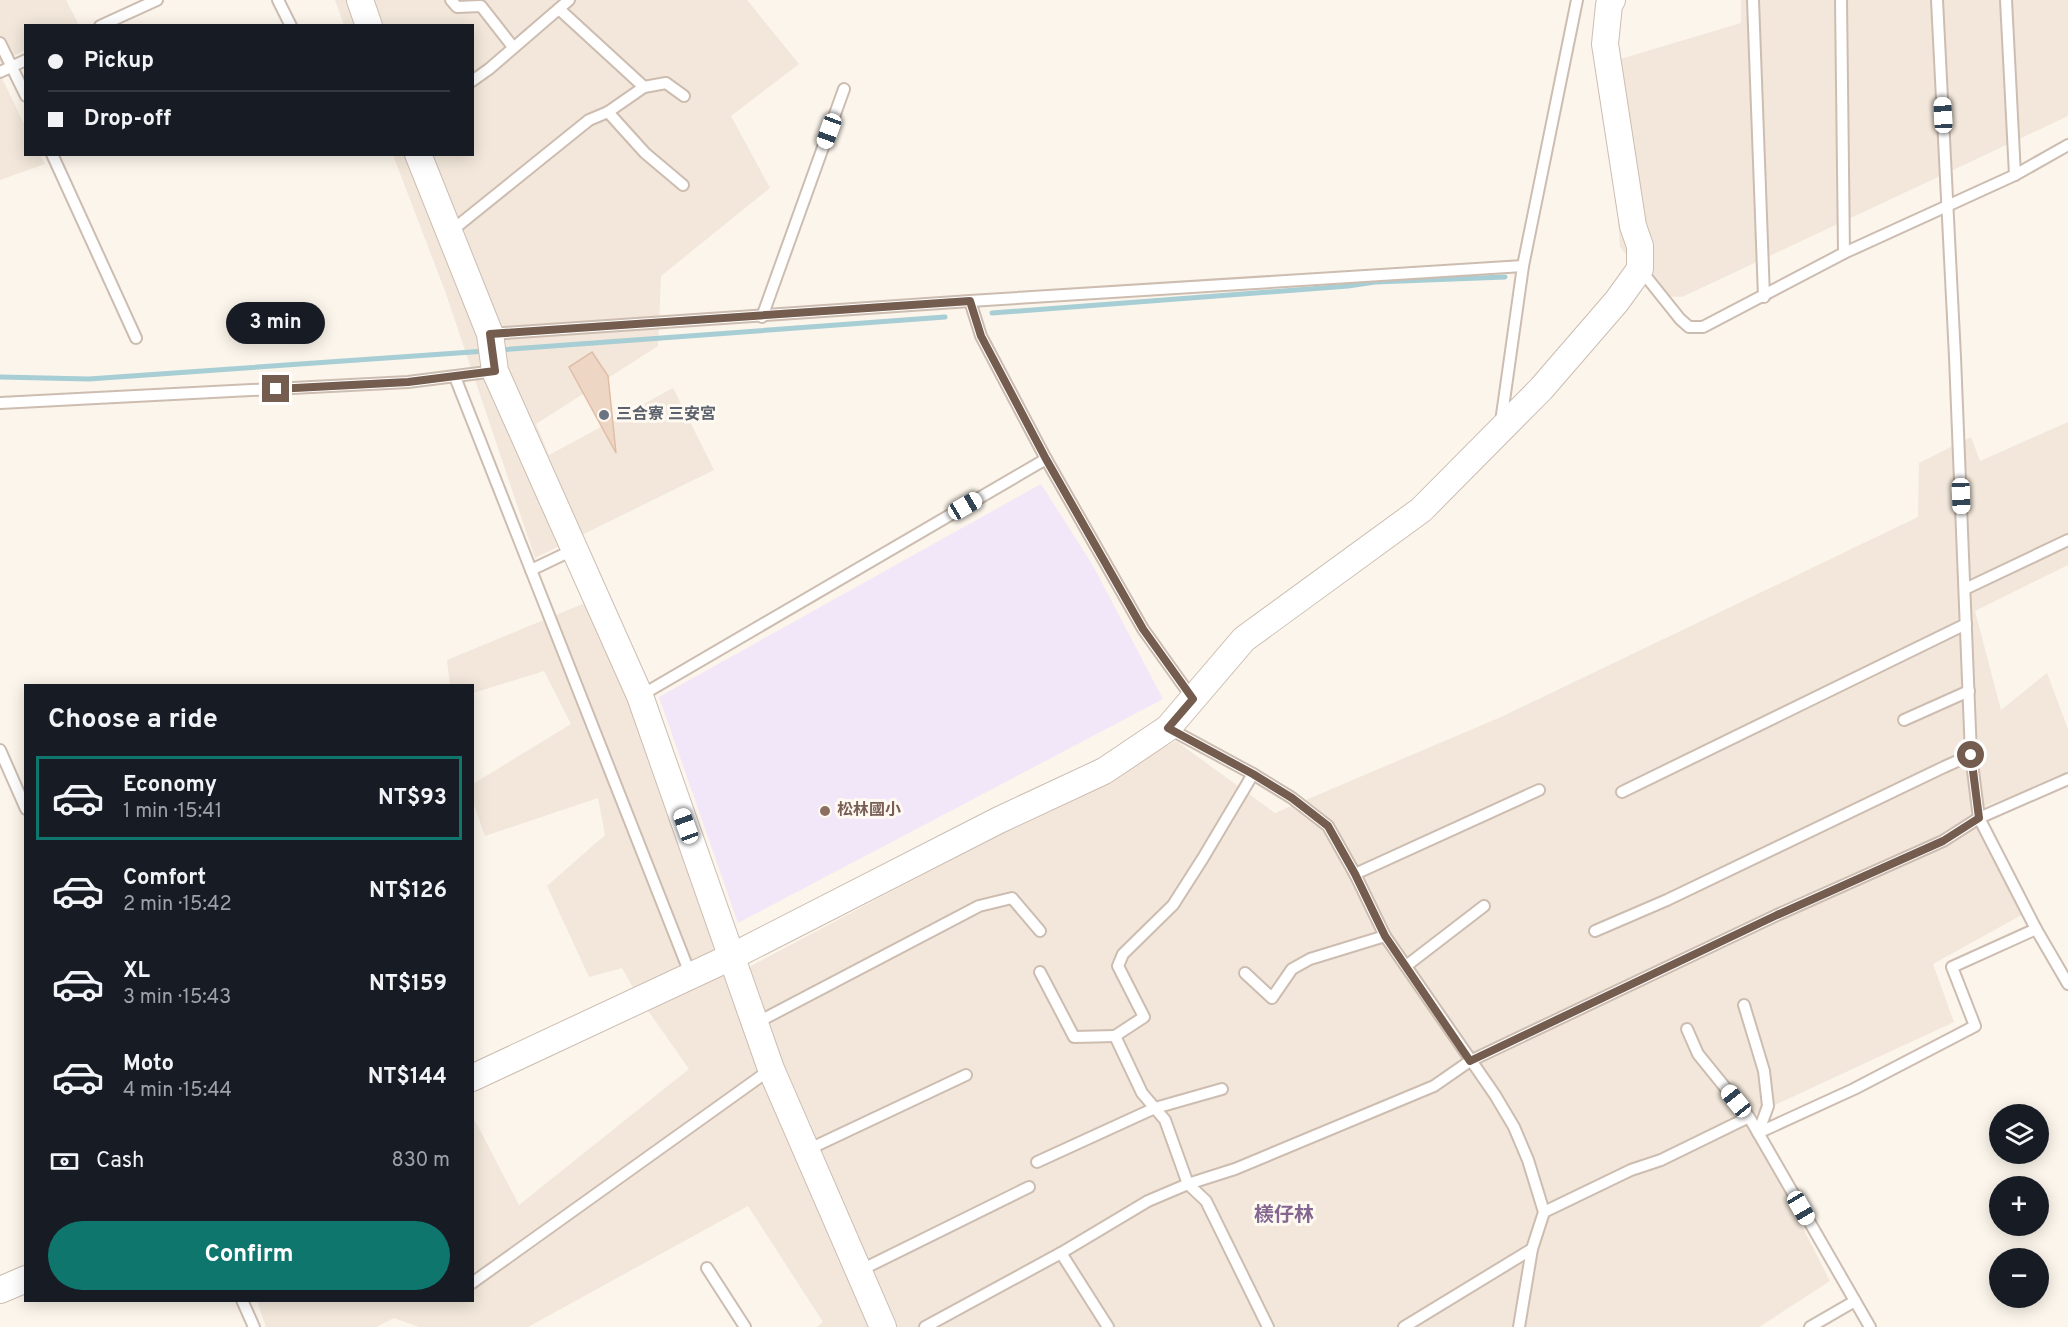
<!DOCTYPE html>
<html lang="en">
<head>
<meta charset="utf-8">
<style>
	:root { --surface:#171b24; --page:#242831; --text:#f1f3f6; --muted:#9ea1a6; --line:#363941; --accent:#0f766e }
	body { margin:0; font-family:Overpass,"Noto Sans TC",sans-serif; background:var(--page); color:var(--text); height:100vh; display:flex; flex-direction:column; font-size:22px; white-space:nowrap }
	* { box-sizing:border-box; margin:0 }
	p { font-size:20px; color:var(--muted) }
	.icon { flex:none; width:33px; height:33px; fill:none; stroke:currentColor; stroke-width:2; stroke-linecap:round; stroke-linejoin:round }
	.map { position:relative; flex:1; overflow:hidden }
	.sheet { position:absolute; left:24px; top:684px; width:450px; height:618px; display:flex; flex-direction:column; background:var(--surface); border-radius:0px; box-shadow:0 3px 15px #0003 }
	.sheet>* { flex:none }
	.banner { position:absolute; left:24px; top:24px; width:450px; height:132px; border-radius:0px; box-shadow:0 3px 15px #0003; display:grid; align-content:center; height:132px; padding:0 24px; background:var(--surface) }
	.tools { position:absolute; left:1989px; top:1104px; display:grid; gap:12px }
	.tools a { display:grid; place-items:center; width:60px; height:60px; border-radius:50%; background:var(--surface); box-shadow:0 3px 15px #0003; font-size:30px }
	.end { position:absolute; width:27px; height:27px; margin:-14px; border:8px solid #745d4f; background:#fff; box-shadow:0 0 0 3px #fff }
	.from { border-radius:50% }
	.bubble { position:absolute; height:42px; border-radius:21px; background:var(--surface); box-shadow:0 3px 15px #0003; font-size:20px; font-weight:700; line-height:42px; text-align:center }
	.car { position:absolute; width:18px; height:36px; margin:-18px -9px; border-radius:8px; box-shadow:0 0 4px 2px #0007; background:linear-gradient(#fff 24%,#345 0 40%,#fff 0 76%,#345 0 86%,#fff 0) }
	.banner b { display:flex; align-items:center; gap:21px; height:57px; font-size:22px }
	.banner b+b { border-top:2px solid var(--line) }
	.banner i { width:15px; height:15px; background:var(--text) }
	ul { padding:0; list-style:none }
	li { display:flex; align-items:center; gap:18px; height:84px; margin:0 12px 9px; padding:0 12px; border:3px solid transparent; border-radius:0px }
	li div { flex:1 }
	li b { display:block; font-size:22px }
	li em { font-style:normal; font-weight:700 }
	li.active { border-color:var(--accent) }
	li>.icon { width:54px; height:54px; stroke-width:1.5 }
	h2 { padding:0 24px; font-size:27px; line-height:72px }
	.pay { display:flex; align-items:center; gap:15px; height:66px; padding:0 24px; font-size:22px }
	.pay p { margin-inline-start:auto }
	.cta { display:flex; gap:12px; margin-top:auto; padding:12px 24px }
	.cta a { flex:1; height:69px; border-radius:36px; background:var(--accent); color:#fff; font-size:24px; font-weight:700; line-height:69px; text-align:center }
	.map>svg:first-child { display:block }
</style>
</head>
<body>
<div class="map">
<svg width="2068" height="1327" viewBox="0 0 2068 1327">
	<rect width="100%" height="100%" fill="#fbf5eb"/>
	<g fill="#f2e7da">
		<path d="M0,0h66l12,23 -5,3h-47l-1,24 -25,13z"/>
		<path d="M335,0h412l52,64 -68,52 39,72 -109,88 -3,70 -122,78 13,31 124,-67 41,82 -179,88 -90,-267 -52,-136 79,-1v-128l-128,-1z"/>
		<path d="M1741,0h327v116l-386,181 -21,-1 -41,-49 -13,-184 134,-40z"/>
		<path d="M0,74l25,52 1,28 14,1 5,9 -45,16z"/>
		<path d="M2068,422v143l-93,46 26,99 46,-37 21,56v46l-91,34 50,103 -94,52 21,58 -207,96 83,163 -71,46h-942l6,-5 -75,-116 -220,121h-109l-25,-9 -18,9h-110l-9,-26 215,-1 1,-183 46,88 170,-136 -50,-71 -17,-30 -33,9 -42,-91 58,-51 -7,-37 -113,38 -12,-34v-18l98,-60 -27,-53 -71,22 -1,-7 -22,-1 -3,-25 150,-62 129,381 450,-238 99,72 226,-96 417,-200 1,-54 52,-26 9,24z"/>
	</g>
	<path fill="#f2e7f8" d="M1041,484l51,80 71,135 -425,224 -79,-226z"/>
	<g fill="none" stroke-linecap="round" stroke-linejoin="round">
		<g stroke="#a7cdd5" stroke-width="5">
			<path d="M992,313l356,-27 27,-4 130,-5"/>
			<path d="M499,350l446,-33"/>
			<path d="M0,377l89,2 397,-28"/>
		</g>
	</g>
	<path fill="#eed6c5" stroke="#e0bda6" stroke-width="1.5" d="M592,352l16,24 8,77 -47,-86z"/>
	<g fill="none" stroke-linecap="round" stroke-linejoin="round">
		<defs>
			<g id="service">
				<path d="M278,0l13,26"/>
				<path d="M451,0l6,7 24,-1 32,41"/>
				<path d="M1753,0l11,297"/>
				<path d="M1841,0l3,253"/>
				<path d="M1937,0l18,357 16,398 8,63 57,111 32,55"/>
				<path d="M2006,0l9,175"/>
				<path d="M559,9l85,78"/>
				<path d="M100,26l57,-26"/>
				<path d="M0,43l26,53"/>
				<path d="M0,72l26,-12"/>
				<path d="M472,81l17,-12 80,-69"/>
				<path d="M608,112l37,41 38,32"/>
				<path d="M52,154l84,184"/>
				<path d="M450,232l139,-112 19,-8 36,-25 22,-4 18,13"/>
				<path d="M1640,269l40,50 9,8h14l141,-74 171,-78 53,-30"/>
				<path d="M970,301l11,35 65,123 97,170 50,70"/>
				<path d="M762,317l82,-228"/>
				<path d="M490,334l480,-33 553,-35"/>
				<path d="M455,377l236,599"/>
				<path d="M0,403l408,-21 87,-11"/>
				<path d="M1501,422l22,-156 54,-266"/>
				<path d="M531,570l44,-21"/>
				<path d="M1965,589l103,-49"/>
				<path d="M640,696l406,-237"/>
				<path d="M1904,720l65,-29"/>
				<path d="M1168,728l85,46 39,24 36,28 27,48 30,62 110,159 19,32 14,33 16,52 -12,37 -13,78"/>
				<path d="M0,750l26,59"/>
				<path d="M1253,774l-50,84 -30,47 -50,49 -5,12 26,51 -29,19 27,57 23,27 23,64 18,17 62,126"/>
				<path d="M1622,792l344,-168"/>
				<path d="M1355,874l184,-84"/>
				<path d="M1595,931l72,-31 277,-133 27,-12"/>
				<path d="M1406,966l78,-60"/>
				<path d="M1040,972l34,65 41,-1"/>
				<path d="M1245,973l27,25 20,-29 18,-10 75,-23"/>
				<path d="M1744,1005l20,66 4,35 -10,27 96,-44 121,-63 -23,-59 84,-38"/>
				<path d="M756,1023l223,-117 33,-8 28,33"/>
				<path d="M1687,1029l11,25 51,63"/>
				<path d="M805,1151l161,-76"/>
				<path d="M1037,1162l118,-54 67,-19"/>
				<path d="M1544,1212l87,-42 30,-10 88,-43 121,210"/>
				<path d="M1061,1253l47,74"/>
				<path d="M707,1268l38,59"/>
				<path d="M859,1271l170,-84"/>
				<path d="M472,1283l299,-214"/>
				<path d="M242,1300l12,27"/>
				<path d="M925,1327l136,-74 87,-52 40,-17 47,-15 199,-83 36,-25 307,-146 166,-74 36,-23 89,-39"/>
				<path d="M1404,1327l128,-78"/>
				<path d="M1810,1327l45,-26"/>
			</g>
			<g id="tertiary">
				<path d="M360,0l9,26"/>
				<path d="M418,154l72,180 5,37 145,325 131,373 112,258"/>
				<path d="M472,1078l261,-122 266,-136 105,-49 64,-43 76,-89 177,-129 120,-121 76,-88 23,-32v-23l-7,-20 -28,-182 4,-39 3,-5"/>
				<path d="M0,1290l26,-11"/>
			</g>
		</defs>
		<use href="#service" stroke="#cdbdb1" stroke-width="14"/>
		<use href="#tertiary" stroke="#cdbdb1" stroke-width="28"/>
		<use href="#service" stroke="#fff" stroke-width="10"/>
		<use href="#tertiary" stroke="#fff" stroke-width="26"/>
	</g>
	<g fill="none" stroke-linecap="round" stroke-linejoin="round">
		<path stroke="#745d4f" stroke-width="8" d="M276,389l132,-7 87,-11 -5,-37 480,-33 11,35 65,123 97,170 50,70 -25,29 85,46 39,24 36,28 27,48 30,62 85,125 307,-146 166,-74 36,-23 -8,-63"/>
	</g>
	<circle fill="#6b7280" stroke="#fef9f1" stroke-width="2" cx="604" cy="415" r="6"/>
	<circle fill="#8d6e63" stroke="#fef9f1" stroke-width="2" cx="825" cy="811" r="6"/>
	<g text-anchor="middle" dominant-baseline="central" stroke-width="6" stroke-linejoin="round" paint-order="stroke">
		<g font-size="16" font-weight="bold" fill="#5b616d" stroke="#fef9f1" text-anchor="start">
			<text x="616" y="415">三合寮 三安宮</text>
		</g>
		<g font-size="16" font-weight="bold" fill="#785e54" stroke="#fef9f1" text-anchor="start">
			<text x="837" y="811">松林國小</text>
		</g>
		<g font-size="20" font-weight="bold" fill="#836790" stroke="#fef9f1">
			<text x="1284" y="1216">檨仔林</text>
		</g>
	</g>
</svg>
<div class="tools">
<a><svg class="icon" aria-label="layers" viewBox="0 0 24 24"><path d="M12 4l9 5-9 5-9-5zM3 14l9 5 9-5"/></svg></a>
<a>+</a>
<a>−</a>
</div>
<i class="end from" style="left:1971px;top:755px"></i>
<i class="end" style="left:276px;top:389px"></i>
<div class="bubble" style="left:226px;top:302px;width:99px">3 min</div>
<i class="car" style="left:1943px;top:115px;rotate:357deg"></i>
<i class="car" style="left:829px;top:131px;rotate:200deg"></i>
<i class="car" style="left:1961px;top:496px;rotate:178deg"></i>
<i class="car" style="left:965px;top:506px;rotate:60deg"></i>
<i class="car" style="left:686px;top:826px;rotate:340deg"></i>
<i class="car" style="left:1736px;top:1101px;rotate:321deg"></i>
<i class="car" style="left:1801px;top:1208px;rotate:150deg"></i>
<div class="banner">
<b><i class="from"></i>Pickup</b>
<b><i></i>Drop-off</b>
</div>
<section class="sheet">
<h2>Choose a ride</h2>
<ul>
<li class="active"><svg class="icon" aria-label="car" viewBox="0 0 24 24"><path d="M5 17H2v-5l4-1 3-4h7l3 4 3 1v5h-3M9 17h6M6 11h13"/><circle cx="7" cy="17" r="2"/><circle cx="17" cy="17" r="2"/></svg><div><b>Economy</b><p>1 min · 15:41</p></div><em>NT$93</em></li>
<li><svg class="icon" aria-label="car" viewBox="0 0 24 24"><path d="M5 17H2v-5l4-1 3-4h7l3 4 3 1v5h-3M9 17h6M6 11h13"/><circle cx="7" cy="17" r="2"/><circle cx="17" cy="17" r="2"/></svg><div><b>Comfort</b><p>2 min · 15:42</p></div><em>NT$126</em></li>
<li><svg class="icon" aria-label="car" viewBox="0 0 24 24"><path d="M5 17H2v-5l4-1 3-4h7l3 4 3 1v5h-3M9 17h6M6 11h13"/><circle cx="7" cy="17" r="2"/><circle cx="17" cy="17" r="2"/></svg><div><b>XL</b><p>3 min · 15:43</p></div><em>NT$159</em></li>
<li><svg class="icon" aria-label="car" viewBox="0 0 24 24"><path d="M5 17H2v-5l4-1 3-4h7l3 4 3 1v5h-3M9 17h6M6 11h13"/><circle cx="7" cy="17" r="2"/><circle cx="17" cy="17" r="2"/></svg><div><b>Moto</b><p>4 min · 15:44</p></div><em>NT$144</em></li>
</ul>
<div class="pay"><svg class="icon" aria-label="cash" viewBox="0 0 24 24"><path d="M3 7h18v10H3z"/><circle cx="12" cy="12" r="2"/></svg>Cash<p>830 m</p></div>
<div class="cta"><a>Confirm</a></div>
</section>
</div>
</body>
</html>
